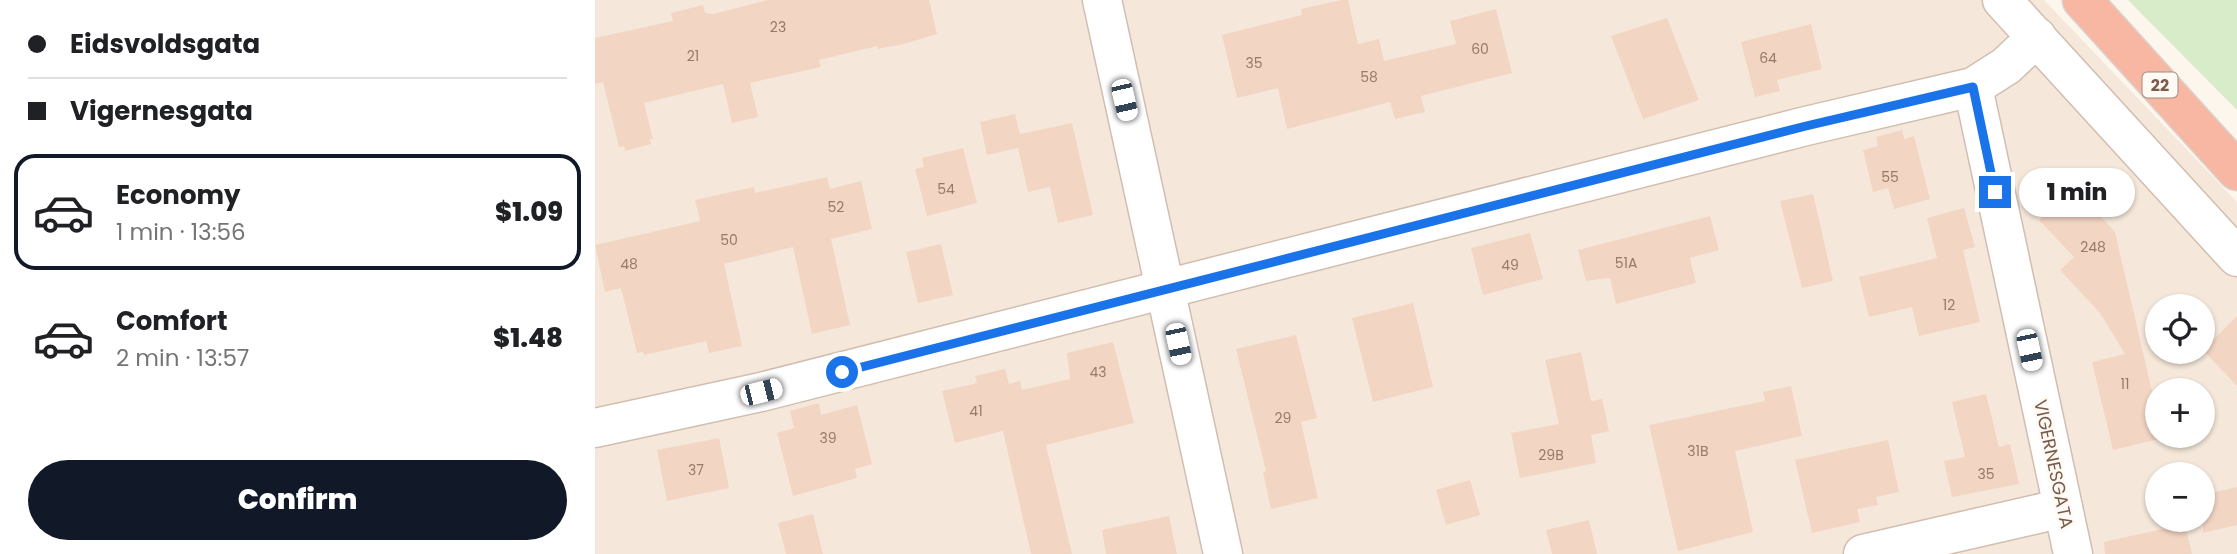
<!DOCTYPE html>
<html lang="en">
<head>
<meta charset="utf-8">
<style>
	:root { --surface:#fff; --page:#f2f2f2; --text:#202124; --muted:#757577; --line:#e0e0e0; --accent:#111827 }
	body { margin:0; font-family:Poppins,sans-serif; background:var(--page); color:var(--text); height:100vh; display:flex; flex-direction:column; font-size:26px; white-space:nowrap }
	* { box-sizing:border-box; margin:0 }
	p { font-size:23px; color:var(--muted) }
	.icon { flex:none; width:38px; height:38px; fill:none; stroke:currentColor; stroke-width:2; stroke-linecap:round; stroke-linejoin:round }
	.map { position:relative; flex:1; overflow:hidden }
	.panel { display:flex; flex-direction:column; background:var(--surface); width:595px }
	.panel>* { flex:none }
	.guide { display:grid; align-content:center; height:154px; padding:0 28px; background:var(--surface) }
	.controls { position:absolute; left:1550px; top:294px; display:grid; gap:14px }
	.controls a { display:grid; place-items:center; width:70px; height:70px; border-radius:50%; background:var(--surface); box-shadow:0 2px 5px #0004; font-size:35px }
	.end { position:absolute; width:32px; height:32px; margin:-16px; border:9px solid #1a73e8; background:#fff; box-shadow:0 0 0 4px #fff }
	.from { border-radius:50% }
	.bubble { position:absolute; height:49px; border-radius:24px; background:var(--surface); box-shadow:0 2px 5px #0004; font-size:23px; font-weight:800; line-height:49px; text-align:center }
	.car { position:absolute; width:21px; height:42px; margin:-21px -10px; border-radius:9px; box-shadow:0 0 5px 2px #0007; background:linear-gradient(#fff 24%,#345 0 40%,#fff 0 76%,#345 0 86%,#fff 0) }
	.guide b { display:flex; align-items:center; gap:24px; height:66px; font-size:26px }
	.guide b+b { border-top:2px solid var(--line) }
	.guide i { width:18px; height:18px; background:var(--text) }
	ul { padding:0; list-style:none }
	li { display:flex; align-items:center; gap:21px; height:116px; margin:0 14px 10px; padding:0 14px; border:4px solid transparent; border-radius:21px }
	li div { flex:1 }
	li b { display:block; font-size:26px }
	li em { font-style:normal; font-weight:800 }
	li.current { border-color:var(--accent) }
	li>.icon { width:63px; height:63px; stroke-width:1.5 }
	.cta { display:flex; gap:14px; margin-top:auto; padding:14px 28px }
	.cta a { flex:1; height:80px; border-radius:42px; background:var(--accent); color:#fff; font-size:28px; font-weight:800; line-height:80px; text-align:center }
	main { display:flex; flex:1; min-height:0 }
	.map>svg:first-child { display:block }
</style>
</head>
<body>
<main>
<section class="panel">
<div class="guide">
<b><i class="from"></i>Eidsvoldsgata</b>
<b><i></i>Vigernesgata</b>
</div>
<ul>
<li class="current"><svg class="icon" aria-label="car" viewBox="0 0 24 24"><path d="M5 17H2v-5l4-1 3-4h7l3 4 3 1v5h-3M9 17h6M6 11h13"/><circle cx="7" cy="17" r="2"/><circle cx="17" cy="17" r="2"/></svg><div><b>Economy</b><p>1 min · 13:56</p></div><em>$1.09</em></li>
<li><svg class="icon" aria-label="car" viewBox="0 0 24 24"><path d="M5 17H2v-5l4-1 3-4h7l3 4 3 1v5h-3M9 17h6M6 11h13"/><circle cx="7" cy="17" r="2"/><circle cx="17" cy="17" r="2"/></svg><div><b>Comfort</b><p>2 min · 13:57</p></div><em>$1.48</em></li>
</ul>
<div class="cta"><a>Confirm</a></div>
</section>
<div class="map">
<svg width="1642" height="554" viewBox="0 0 1642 554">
	<rect width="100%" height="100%" fill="#fdf6ec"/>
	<path fill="#f5e8da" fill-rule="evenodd" d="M0,0h1449l193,202v352h-1642zM1563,306h45v46h-45zM1563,390h45v46h-45zM1563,474h45v46h-45z"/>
	<path fill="#d8ecc9" d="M1533,0h109v110z"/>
	<g fill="#f3d5c3">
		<path d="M173,0h161l8,34 -33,10 -26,5v-3l-59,14 2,7 -71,16 8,34 -26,6 -9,-39 -79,19 9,36h-3l1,5 -26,7 -1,-5 -5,1 -16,-65 -8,2v-46l78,-17 -2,-8 32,-8 2,8 8,1z"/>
		<path d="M746,0h7l10,44 21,-5 5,22 72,-17 -6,-23 46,-12 16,64 -91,23 4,16 -30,7 -5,-17 -103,27 -9,-41 -41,10 -15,-63 80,-20 -1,-6z"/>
		<path d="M1072,18l32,82 -56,19 -32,-83z"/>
		<path d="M1216,24l11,45 -45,11 3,11 -25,6 -14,-55z"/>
		<path d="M420,114l5,20 52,-11 21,92 -35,8 -8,-36 -22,5 -10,-44 -31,7 -7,-33z"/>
		<path d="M1307,130l2,9 10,-3 16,63 -36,10 -6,-21 -15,4 -10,-42 15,-4 -2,-9z"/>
		<path d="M368,148l14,55 -50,13 -12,-47 9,-2 -2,-9z"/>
		<path d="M232,177l3,12 31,-8 11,48 -41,10 19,86 -38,9 -19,-87 -69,17 18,82 -33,7 -3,-12 -62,14 -1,-3 -6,1 -16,-65 -16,4 -10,-47 105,-24 -5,-21 59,-13 1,6z"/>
		<path d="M1478,187l42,45 43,185v19l5,2 -50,12 -21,-88 33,-8 -25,-41 -40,-43 14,-13 -35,-37z"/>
		<path d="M1218,194l20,87 -31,7 -22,-87z"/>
		<path d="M1369,208l11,39 -12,3 17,72 -61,14 -7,-29 -43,10 -10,-40 78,-19 -10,-40z"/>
		<path d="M1115,216l9,34 -29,8 6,25 -80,21 -6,-26 -24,3 -8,-31z"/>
		<path d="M935,233l13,46 -60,16 -12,-47z"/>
		<path d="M346,244l12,51 -35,8 -12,-51z"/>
		<path d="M818,303l20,84 -60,15 -21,-84z"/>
		<path d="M1642,316v70l-34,-36z"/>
		<path d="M701,335l21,83 -16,4 17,76 -47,11 -8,-37 3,-1 -30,-122z"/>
		<path d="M518,342l21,81 -88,22 26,109h-41l-28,-123 -48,12 -13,-52 35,-8 -2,-7 30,-7 4,15 11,-3 2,9 48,-11 -3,-26z"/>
		<path d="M986,352l10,49 11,-2 7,32 -18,4 5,28 -76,15 -9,-45 48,-9 -14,-64z"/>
		<path d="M1196,386l11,50 -67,15 18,81 -75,19 -29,-126 116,-24 -2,-9z"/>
		<path d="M1391,394l13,53 11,-3 9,40 -67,13 -8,-36 21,-4 -13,-55z"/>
		<path d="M224,403l2,12 36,-10 15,59 -17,5 2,9 -64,18 -16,-63 17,-5 -4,-17z"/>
		<path d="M124,438l10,50 -62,13 -10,-51z"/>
		<path d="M1293,440l11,52 -23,5 2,8 -21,4 3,13 -48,11 -17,-73z"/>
		<path d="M875,480l10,35 -34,10 -10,-35z"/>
		<path d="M1642,487v38l-34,8v-38z"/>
		<path d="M218,514l10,40h-37l-8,-31z"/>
		<path d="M574,516l8,38h-71l-4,-24z"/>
		<path d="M994,520l8,34h-45l-6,-24z"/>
		<path d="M1590,524l7,30h-87l-1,-12z"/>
	</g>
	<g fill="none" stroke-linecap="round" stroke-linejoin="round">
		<defs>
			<g id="minor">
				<path d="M507,0l121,554"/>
				<path d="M1407,0l235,257"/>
				<path d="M1378,87l100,467"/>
				<path d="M0,428l166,-36 1045,-266 167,-39 33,-21 31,-29"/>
				<path d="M1268,554l200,-46"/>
			</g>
			<path id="highway" d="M1487,0l155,171"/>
		</defs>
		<use href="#minor" stroke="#d1beb0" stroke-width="41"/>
		<use href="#highway" stroke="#dad1cd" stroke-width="41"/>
		<use href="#minor" stroke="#fff" stroke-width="38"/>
		<use href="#highway" stroke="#f7b7a3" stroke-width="38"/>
	</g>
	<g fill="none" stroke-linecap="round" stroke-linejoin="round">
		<path stroke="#1a73e8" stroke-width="9" d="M247,372l964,-246 167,-39 22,105"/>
	</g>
	<g text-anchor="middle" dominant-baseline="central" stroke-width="5" stroke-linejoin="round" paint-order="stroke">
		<g font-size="14" fill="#987a6a">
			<text x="183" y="27">23</text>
			<text x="885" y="49">60</text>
			<text x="98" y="56">21</text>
			<text x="1173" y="58">64</text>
			<text x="659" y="63">35</text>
			<text x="774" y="77">58</text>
			<text x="1295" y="177">55</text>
			<text x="351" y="189">54</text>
			<text x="241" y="207">52</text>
			<text x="134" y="240">50</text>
			<text x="1498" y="247">248</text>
			<text x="1031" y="263">51A</text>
			<text x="34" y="264">48</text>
			<text x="915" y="265">49</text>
			<text x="1354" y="305">12</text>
			<text x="503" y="372">43</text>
			<text x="1530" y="384">11</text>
			<text x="381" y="411">41</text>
			<text x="688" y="418">29</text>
			<text x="233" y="438">39</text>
			<text x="1103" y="451">31B</text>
			<text x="956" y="455">29B</text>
			<text x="101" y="470">37</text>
			<text x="1391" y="474">35</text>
		</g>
		<rect fill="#fffaf3" stroke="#a28b7f" stroke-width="2" x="1547.5" y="72.5" width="35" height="25" rx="5"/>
		<g font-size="16" font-weight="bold" fill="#7a5c4d">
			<text x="1565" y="85">22</text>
		</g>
		<g font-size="18" fill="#7a5c4d" stroke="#fffaf3">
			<text transform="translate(1459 464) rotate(78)">VIGERNESGATA</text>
		</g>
	</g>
</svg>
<div class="controls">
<a><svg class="icon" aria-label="locate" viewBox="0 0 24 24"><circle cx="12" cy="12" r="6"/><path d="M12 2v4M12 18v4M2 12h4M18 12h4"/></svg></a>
<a>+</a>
<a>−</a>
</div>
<i class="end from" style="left:247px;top:372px"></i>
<i class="end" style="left:1400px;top:192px"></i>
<div class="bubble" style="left:1424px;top:168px;width:116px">1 min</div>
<i class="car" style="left:529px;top:100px;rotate:167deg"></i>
<i class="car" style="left:583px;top:344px;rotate:168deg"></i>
<i class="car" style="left:1434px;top:350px;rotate:168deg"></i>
<i class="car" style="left:166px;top:392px;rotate:76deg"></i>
</div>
</main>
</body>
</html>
